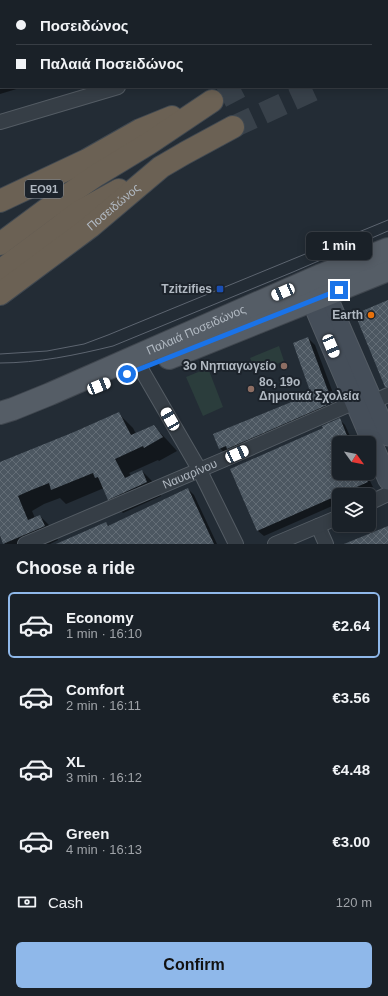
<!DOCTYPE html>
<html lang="en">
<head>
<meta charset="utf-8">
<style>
	:root { --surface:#1a2128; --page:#232930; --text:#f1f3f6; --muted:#9fa3a8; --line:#383e45; --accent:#8fb8ea }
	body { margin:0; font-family:Arial,sans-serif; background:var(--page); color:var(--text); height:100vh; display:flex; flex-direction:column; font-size:15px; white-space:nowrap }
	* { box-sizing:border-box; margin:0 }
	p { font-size:13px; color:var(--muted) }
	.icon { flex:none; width:22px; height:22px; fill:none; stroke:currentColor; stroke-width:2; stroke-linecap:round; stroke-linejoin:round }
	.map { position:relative; height:544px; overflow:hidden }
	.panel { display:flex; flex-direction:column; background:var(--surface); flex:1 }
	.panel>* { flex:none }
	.hud { position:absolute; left:0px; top:0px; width:388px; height:88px; box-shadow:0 2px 10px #0003,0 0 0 1px var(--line); display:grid; align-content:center; height:88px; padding:0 16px; background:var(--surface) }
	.needle { width:26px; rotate:123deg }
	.tools { position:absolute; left:332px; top:436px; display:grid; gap:8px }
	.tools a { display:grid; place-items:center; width:44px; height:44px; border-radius:6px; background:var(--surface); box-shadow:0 2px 10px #0003,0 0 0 1px var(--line); font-size:20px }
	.end { position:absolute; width:18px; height:18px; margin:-9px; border:5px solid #1a73e8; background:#fff; box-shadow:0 0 0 2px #fff }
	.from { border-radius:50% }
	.bubble { position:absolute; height:28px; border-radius:6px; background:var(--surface); box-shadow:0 2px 10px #0003,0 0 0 1px var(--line); font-size:13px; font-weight:600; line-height:28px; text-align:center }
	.car { position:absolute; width:12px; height:24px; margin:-12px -6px; border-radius:5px; box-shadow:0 0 3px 1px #0007; background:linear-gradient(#fff 24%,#345 0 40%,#fff 0 76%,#345 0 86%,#fff 0) }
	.hud b { display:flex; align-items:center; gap:14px; height:38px; font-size:15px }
	.hud b+b { border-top:1px solid var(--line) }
	.hud i { width:10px; height:10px; background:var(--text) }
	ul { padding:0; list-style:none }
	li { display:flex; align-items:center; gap:12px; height:66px; margin:0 8px 6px; padding:0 8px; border:2px solid transparent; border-radius:6px }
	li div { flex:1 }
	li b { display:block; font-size:15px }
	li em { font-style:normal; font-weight:600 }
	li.on { border-color:var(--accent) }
	li>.icon { width:36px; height:36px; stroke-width:1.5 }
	h2 { padding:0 16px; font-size:18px; line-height:48px }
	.pay { display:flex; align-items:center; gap:10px; height:44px; padding:0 16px; font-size:15px }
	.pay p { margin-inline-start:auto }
	.button { display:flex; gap:8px; margin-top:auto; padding:8px 16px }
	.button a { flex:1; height:46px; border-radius:6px; background:var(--accent); color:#111; font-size:16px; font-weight:600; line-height:46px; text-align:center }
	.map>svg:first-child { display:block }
</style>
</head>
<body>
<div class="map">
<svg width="388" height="544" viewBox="0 0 388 544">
	<defs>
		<pattern id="building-cross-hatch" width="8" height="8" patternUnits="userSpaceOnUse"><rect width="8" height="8" fill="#4c5761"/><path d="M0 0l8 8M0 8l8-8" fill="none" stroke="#636d76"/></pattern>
	</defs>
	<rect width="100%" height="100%" fill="#232c35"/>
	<g fill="#2b3d3c">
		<path d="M279,346l5,15 -28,11 -6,-14z"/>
		<path d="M208,368l15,39 -20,9 -17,-39z"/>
	</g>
	<g fill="#0007">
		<path d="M158,0h7l1,1h-11z"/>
		<path d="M0,54h1v33h22l-23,7z"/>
		<path d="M308,338l7,7 24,64 -113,46 -6,-7 92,-53z"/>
		<path d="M119,414l14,14 3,6 18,-8 14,15 9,10 -18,10 -1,-1 -29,13 2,3 11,-5 14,14 5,11 -38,17 -14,-14 -5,-11 -38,16 -6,-6 -16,6 -12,7 3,7 5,-2 14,14 4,10 -8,4h-45l-5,-12v-69z"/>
		<path d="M339,419l6,6 8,18h-14v30h27l7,14 -17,8h-17v8l-75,33 -6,-5 -27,-61 93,-42z"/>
		<path d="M188,489l6,6 23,49h-158l47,-21 3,3z"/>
	</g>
	<g fill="url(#building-cross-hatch)">
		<path d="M388,300v87h-3l-30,-73z"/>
		<path d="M308,337l19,51 7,14 -107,47 -1,-3 -7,3 -6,-15 98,-40 -18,-51z"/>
		<path d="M119,412l12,23 23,-10 9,12 -19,11 -1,-2 -28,13 10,19 17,-8 5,12 -39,18 -10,-23 -3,1 -2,-5 -42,17 -2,-7 -20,8 -11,5 10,24 12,-5 5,11 -42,18 -3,-9v-73l74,-30z"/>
		<path d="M340,418l10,25h-11v30h25l4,9 -111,49 -27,-62 93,-41 -1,-2z"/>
		<path d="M188,488l26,56h-158l50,-22 2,4z"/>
		<path d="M388,526v18h-44z"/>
	</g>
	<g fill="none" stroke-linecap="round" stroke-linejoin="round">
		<g stroke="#38414a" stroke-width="22" stroke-dasharray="22 11" stroke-linecap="butt">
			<path d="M387,15l1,-1"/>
			<path d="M387,56h1"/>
			<path d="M221,97l19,-10"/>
			<path d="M233,127l87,-40"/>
		</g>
		<defs>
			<g id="street">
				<path d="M0,122l118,-35"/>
				<path d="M141,369l58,100 37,75"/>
				<path d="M373,402l15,-7"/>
				<path d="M369,503l19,-9"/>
				<path d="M318,526l8,18"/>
				<path id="s1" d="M25,544l198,-84 132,-58"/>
				<path d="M275,544l64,-27"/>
			</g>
			<g id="secondary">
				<path d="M321,282l67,154"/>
				<path d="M306,288l82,192"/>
			</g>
			<g id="primary">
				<path d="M169,358l219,-88"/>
				<path id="s2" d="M0,413l13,-4 37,-15 269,-118 69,-27"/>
			</g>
			<g id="highway">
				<path d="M0,201l87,-41 53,-30 32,-13"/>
				<path d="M0,244l47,-35 50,-34 51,-31 64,-43"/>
				<path d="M0,271l79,-59 40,-22"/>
				<path id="s3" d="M0,294l90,-67 71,-60 24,-14 48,-26"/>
			</g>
		</defs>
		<use href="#street" stroke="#545c64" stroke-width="16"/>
		<use href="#secondary" stroke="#545c64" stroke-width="21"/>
		<use href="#primary" stroke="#40474f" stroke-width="24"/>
		<use href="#highway" stroke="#414951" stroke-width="24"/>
		<use href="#street" stroke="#363e46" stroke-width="14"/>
		<use href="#secondary" stroke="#454e59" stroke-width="19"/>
		<use href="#primary" stroke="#555d66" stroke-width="22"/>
		<use href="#highway" stroke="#6b6154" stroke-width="22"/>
		<g stroke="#5d6570" stroke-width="1">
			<path d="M0,354l47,-3 37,-7 24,-9 280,-115"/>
			<path d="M0,363c38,0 76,-8 113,-17l180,-74 95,-41"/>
		</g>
	</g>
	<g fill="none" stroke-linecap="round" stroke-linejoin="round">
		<path stroke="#1a73e8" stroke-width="5" d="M127,374l212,-84"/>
	</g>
	<rect fill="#1a4fb4" stroke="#1c232b" stroke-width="1.5" x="216" y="285" width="8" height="8" rx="2"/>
	<circle fill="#e8710a" stroke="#1c232b" stroke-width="1.5" cx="371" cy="315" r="4"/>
	<g fill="#8d6e63" stroke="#1c232b" stroke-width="1.5">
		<circle cx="284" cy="366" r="4"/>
		<circle cx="251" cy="389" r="4"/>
	</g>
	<g text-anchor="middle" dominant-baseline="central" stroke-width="4" stroke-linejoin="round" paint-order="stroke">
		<rect fill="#1c232b" stroke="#848c95" stroke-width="1" x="25" y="180" width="38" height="18" rx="3"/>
		<g font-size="11" font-weight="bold" fill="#b1b9c2">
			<text x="44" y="189">ΕΟ91</text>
		</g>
		<g font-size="12" fill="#b1b9c2" stroke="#1c232b">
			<text stroke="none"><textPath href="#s3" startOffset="143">Ποσειδώνος</textPath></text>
			<text stroke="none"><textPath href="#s2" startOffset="213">Παλαιά Ποσειδώνος</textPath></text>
			<text stroke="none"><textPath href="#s1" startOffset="179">Ναυαρίνου</textPath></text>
		</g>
		<g font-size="12" font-weight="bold" fill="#b1b9c2" stroke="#1c232b" text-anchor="end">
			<text x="212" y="289">Tzitzifies</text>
			<text x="363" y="315">Earth</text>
			<text x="276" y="366">3ο Νηπιαγωγείο</text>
			<text x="259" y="382" text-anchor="start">8ο, 19ο<tspan x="259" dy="14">Δημοτικά Σχολεία</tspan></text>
		</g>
	</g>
</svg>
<div class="tools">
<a><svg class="needle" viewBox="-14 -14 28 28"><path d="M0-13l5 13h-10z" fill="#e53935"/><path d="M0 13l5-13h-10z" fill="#9fa3a8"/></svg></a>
<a><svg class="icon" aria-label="layers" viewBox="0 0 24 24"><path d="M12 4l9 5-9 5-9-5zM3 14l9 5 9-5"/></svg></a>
</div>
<i class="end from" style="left:127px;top:374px"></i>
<i class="end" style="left:339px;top:290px"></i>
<div class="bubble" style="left:306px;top:232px;width:66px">1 min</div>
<i class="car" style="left:283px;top:292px;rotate:247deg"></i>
<i class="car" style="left:331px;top:346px;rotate:157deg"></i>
<i class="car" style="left:99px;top:386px;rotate:68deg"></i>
<i class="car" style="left:170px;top:419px;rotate:330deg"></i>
<i class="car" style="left:237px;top:454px;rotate:66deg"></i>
<div class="hud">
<b><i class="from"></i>Ποσειδώνος</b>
<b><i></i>Παλαιά Ποσειδώνος</b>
</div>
</div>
<section class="panel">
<h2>Choose a ride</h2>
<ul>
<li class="on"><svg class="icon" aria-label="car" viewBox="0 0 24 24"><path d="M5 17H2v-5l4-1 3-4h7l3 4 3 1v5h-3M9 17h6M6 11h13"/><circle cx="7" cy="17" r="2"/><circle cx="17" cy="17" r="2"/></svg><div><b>Economy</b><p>1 min · 16:10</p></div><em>€2.64</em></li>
<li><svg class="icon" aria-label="car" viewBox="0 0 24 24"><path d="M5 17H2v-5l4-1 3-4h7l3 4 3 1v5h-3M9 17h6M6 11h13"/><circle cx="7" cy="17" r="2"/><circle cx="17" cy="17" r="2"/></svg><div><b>Comfort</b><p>2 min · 16:11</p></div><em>€3.56</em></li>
<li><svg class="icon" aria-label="car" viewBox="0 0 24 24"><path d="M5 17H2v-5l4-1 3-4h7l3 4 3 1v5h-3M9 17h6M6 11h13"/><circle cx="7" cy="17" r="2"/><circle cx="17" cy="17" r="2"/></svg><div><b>XL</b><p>3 min · 16:12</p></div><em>€4.48</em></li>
<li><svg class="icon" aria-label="car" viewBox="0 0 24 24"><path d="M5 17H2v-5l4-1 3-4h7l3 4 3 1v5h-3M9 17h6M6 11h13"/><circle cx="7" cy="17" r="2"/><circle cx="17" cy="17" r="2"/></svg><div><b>Green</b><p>4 min · 16:13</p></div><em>€3.00</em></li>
</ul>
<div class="pay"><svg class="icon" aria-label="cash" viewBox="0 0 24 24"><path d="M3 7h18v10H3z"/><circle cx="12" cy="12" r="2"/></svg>Cash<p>120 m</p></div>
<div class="button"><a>Confirm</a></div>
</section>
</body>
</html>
